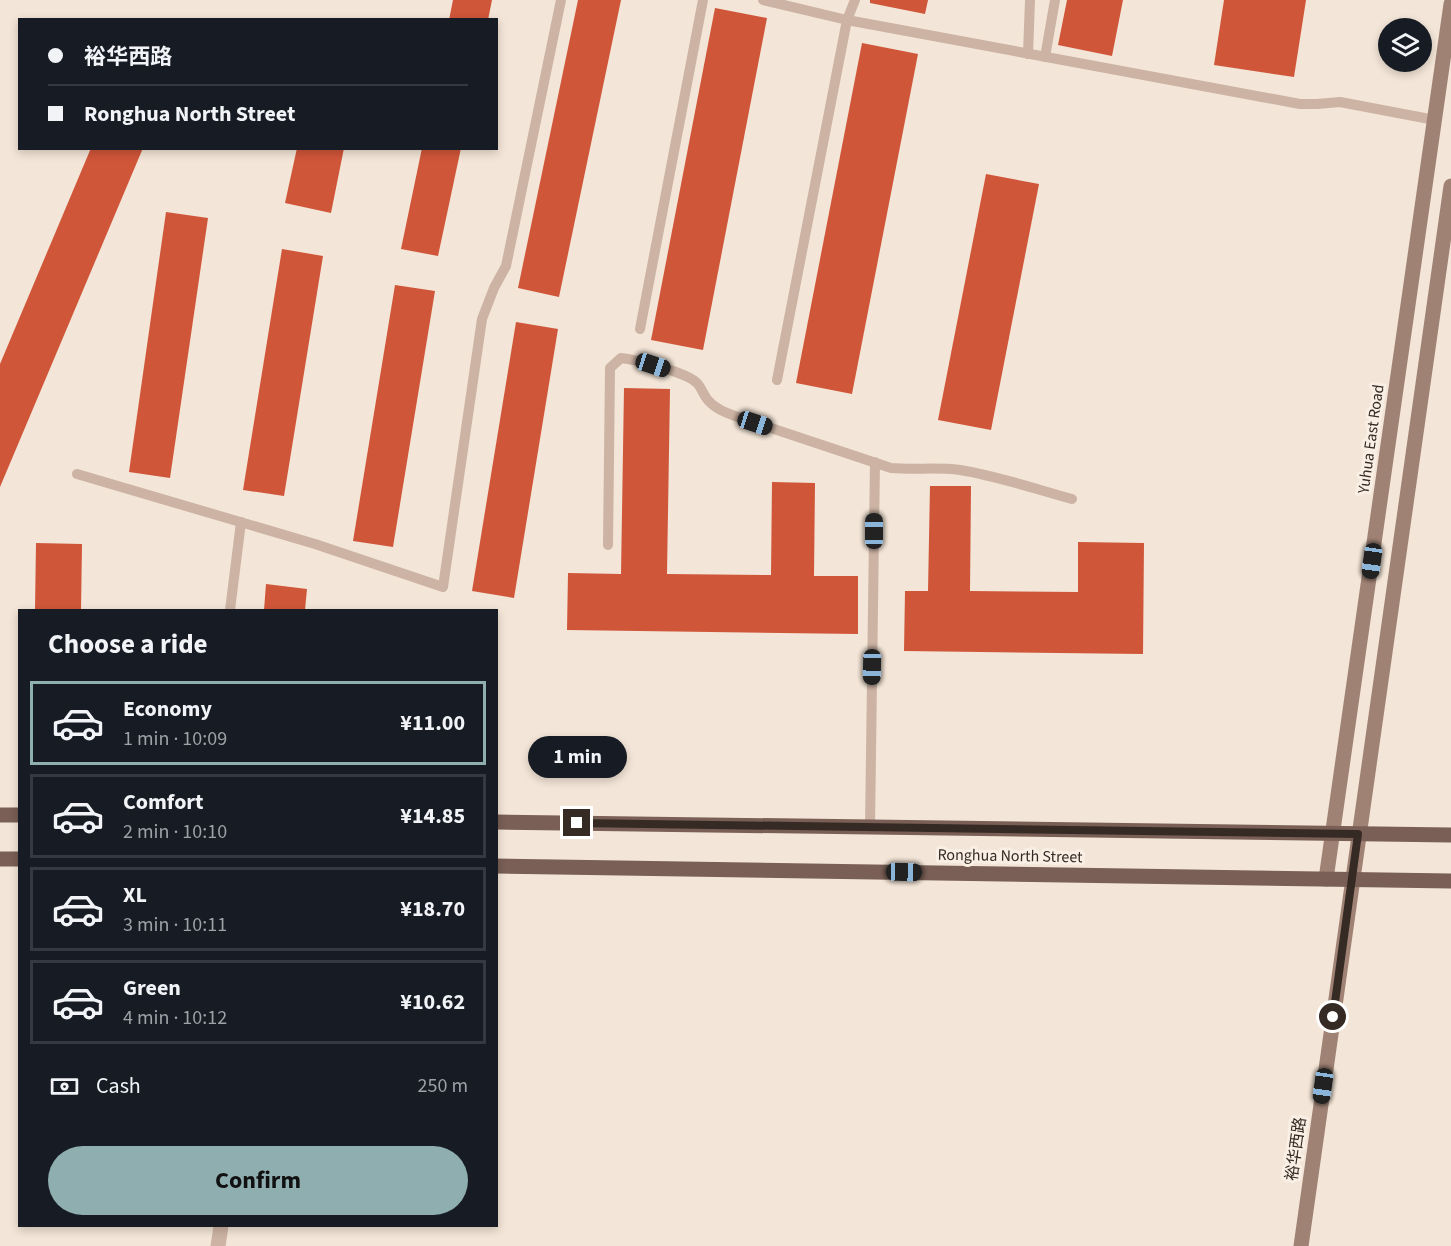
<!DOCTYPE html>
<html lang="en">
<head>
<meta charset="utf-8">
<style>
	:root { --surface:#171b24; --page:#20242c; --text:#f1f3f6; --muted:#9ea1a6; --line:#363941; --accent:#8faeb0 }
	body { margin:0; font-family:"Source Sans 3","Noto Sans SC",sans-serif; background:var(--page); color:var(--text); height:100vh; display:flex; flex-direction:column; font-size:22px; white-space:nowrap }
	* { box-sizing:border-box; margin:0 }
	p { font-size:20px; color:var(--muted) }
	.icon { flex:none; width:33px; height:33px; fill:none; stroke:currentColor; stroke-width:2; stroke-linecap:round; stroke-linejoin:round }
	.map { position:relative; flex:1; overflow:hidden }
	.sheet { position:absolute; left:18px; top:609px; width:480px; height:618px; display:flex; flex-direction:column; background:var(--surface); border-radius:0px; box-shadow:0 3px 9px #0003 }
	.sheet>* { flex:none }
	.hud { position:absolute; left:18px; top:18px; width:480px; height:132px; border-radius:0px; box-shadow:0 3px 9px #0003; display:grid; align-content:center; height:132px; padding:0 30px; background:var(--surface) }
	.controls { position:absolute; left:1378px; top:18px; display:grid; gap:12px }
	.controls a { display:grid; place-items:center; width:54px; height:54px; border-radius:50%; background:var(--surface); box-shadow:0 3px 9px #0003; font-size:30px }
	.end { position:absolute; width:27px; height:27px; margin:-14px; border:8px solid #362a25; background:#fff; box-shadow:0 0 0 3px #fff }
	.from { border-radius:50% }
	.bubble { position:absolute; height:42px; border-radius:21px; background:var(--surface); box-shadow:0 3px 9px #0003; font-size:20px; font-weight:700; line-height:42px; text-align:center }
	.car { position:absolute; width:18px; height:36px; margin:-18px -9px; border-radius:8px; box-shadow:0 0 4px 2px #0007; background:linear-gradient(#222 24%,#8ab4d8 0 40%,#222 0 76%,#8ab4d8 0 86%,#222 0) }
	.hud b { display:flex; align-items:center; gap:21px; height:57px; font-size:22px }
	.hud b+b { border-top:2px solid var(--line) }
	.hud i { width:15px; height:15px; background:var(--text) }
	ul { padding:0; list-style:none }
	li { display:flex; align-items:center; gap:18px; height:84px; margin:0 12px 9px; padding:0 18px; border:3px solid var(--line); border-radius:0px }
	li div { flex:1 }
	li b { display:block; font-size:22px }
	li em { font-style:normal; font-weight:700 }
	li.on { border-color:var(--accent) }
	li>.icon { width:54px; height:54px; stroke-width:1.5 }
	h2 { padding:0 30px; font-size:27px; line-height:72px }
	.pay { display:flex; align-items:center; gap:15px; height:66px; padding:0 30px; font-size:22px }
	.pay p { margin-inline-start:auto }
	.cta { display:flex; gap:12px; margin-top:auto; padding:12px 30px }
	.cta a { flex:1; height:69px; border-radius:36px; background:var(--accent); color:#111; font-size:24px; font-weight:700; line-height:69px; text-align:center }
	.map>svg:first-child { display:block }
</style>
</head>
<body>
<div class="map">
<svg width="1451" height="1246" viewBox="0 0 1451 1246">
	<rect width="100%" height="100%" fill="#f3e5d7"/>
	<g fill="#d05639">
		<path d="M453,0h39l-4,20h-39z"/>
		<path d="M578,0h43l-62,297 -41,-9z"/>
		<path d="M870,0h58l-3,14 -55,-11z"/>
		<path d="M1067,0h56l-11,56 -54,-11z"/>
		<path d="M1224,0h82l-12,77 -80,-12z"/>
		<path d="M715,8l52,10 -64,332 -52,-10z"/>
		<path d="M862,43l56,11 -66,340 -56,-11z"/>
		<path d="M91,148h52l-143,339v-123z"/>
		<path d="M297,148h47l-13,65 -46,-10z"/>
		<path d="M422,148h39l-23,108 -37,-7z"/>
		<path d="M986,174l53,10 -48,246 -53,-10z"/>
		<path d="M166,212l42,6 -38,260 -41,-6z"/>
		<path d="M282,249l41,7 -39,240 -41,-6z"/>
		<path d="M395,285l40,6 -42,256 -40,-6z"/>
		<path d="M516,322l42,7 -44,269 -42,-7z"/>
		<path d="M624,388l46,1 -3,185 104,1 1,-93 43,1 -1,93h44v58l-291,-4 1,-57 53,1z"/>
		<path d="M930,486h41l-1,105 108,1v-50l66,1 -1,111 -239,-3 1,-60h23z"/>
		<path d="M36,543l46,1 -1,66h-46z"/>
		<path d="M266,584l41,5 -2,21h-41z"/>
	</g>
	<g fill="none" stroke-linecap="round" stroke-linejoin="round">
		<g stroke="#ccb3a3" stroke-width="10">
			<path d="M763,0l84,20 453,84h17l23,-2 95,18"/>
			<path d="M1028,54l2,-54"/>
			<path d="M1045,57l10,-57"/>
			<path d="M640,329l63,-329"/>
			<path d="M777,380l70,-360 8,-20"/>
			<path d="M77,474l238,70 128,43 39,-268 12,-31 12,-22 55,-266"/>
			<path d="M608,545l2,-177 11,-10c16,2 65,14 76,25 4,4 6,11 10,16 7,9 17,13 28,17l156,52c23,2 46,-1 69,2 38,6 75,19 112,29"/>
			<path d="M230,610l11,-88"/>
			<path d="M870,827l5,-365"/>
		</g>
		<path stroke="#ccb3a3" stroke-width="15" d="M218,1246l3,-20"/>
		<g stroke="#9f8274" stroke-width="15">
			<path d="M1326,879l125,-875"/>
			<path d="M1301,1246l150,-1060"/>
		</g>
		<g stroke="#795f55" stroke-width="15">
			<path d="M0,815h20"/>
			<path d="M496,822l955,13"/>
			<path d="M0,859h20"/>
			<path d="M496,866l955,15"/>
		</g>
	</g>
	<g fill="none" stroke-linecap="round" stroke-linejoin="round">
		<path stroke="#362a25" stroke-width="8" d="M577,823l781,11 -25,183"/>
	</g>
	<g text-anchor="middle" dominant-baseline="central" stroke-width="6" stroke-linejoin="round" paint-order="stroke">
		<g font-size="16" fill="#362a25" stroke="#faefe4">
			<text transform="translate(1371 439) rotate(-82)">Yuhua East Road</text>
			<text transform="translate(1010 856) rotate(1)">Ronghua North Street</text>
			<text transform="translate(1296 1149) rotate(-82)">裕华西路</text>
		</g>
	</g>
</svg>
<div class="controls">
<a><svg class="icon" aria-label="layers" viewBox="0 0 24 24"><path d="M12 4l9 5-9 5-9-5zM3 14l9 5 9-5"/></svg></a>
</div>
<i class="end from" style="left:1333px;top:1017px"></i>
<i class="end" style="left:577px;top:823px"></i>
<div class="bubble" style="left:528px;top:736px;width:99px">1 min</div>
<i class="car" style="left:653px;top:365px;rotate:108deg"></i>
<i class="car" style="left:755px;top:423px;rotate:108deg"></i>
<i class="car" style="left:874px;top:531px;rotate:0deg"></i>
<i class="car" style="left:1372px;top:561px;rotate:188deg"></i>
<i class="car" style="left:872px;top:667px;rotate:181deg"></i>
<i class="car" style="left:904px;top:872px;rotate:91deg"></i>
<i class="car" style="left:1323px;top:1086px;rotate:188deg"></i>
<div class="hud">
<b><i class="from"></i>裕华西路</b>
<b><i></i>Ronghua North Street</b>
</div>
<section class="sheet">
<h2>Choose a ride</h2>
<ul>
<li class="on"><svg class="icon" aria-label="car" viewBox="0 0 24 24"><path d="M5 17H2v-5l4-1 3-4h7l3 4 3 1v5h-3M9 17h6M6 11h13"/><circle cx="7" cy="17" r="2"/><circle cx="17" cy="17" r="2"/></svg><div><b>Economy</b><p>1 min · 10:09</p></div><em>¥11.00</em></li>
<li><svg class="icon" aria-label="car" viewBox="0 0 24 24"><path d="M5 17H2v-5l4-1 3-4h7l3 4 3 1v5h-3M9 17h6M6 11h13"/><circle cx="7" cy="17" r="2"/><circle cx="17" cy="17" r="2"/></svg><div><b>Comfort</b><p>2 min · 10:10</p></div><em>¥14.85</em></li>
<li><svg class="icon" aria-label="car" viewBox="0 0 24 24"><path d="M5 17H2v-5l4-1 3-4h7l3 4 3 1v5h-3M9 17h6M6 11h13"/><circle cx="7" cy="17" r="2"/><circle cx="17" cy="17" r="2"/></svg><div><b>XL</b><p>3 min · 10:11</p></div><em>¥18.70</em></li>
<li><svg class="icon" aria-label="car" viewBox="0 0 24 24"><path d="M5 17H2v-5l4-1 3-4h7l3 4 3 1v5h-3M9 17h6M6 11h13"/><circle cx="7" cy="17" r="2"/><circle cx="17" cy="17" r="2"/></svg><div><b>Green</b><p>4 min · 10:12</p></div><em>¥10.62</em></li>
</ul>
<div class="pay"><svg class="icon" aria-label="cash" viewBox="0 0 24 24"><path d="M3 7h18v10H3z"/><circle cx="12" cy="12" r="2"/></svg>Cash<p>250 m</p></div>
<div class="cta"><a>Confirm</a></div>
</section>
</div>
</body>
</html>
